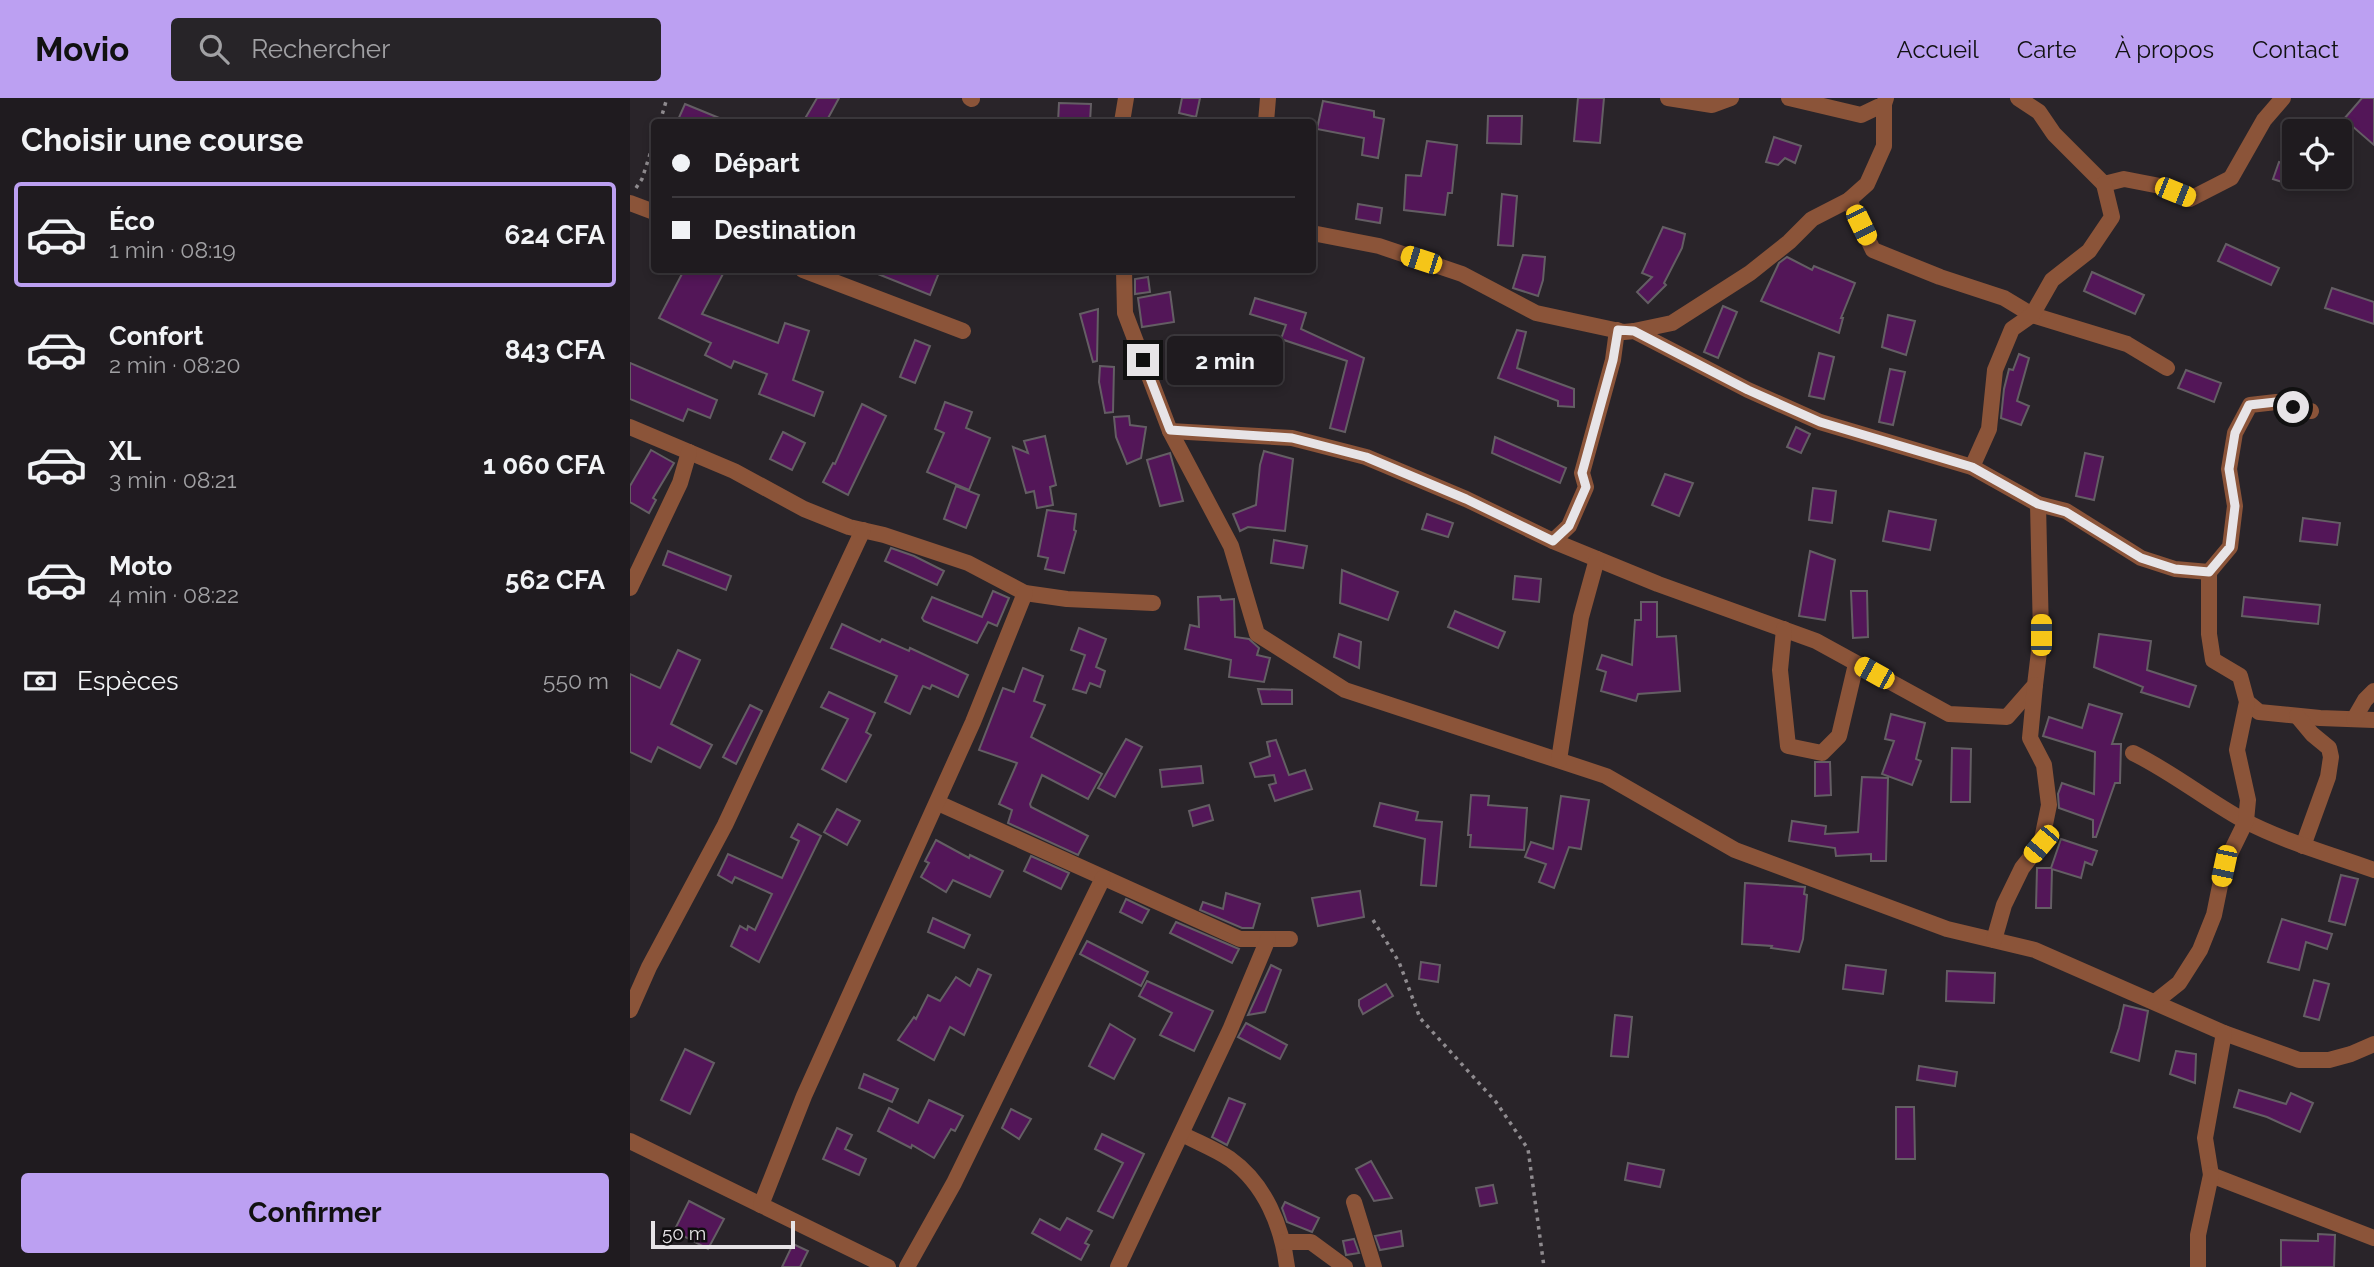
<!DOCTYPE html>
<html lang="fr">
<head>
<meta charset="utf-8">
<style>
	:root { --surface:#1f1b1f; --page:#272428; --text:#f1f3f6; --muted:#a1a1a4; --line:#3c393d; --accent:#bca0f2 }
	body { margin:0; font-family:Raleway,sans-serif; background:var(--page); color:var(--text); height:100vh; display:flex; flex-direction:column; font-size:26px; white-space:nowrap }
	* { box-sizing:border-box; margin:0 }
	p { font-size:23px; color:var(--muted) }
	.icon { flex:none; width:38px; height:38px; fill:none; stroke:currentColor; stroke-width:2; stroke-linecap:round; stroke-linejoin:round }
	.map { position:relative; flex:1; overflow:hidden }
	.sheet { display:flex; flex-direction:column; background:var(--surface); width:630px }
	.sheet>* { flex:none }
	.banner { position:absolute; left:21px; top:21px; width:665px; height:154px; border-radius:7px; box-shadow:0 4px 10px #0003,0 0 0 2px var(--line); display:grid; align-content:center; height:154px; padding:0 21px; background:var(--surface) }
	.controls { position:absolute; left:1652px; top:21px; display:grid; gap:14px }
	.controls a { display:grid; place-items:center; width:70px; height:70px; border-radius:7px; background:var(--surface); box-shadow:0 4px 10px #0003,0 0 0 2px var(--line); font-size:35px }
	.scale { position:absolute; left:21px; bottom:18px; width:144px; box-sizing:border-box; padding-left:7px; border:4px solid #e7e4e7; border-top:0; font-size:19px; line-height:24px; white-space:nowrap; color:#e7e4e7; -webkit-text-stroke:5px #100e10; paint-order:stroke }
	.end { position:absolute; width:32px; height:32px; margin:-16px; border:9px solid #e7e4e7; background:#111; box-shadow:0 0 0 4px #111 }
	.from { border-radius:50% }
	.bubble { position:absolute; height:49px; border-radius:7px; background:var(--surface); box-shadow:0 4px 10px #0003,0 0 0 2px var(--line); font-size:23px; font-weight:700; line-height:49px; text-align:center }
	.car { position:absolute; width:21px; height:42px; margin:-21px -10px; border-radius:9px; box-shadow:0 0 5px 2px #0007; background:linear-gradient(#f5c518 24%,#345 0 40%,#f5c518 0 76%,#345 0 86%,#f5c518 0) }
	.banner b { display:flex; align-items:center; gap:24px; height:66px; font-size:26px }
	.banner b+b { border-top:2px solid var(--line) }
	.banner i { width:18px; height:18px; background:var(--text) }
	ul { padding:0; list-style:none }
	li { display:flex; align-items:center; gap:21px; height:105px; margin:0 14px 10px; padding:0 7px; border:4px solid transparent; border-radius:7px }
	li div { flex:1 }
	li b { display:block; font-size:26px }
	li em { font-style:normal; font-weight:700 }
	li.active { border-color:var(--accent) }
	li>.icon { width:63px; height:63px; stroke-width:1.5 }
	h2 { padding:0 21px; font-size:32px; line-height:84px }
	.pay { display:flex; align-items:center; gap:18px; height:77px; padding:0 21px; font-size:26px }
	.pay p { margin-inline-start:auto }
	.button { display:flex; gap:14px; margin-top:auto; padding:14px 21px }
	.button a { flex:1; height:80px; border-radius:7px; background:var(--accent); color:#111; font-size:28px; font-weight:700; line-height:80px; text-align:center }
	header { display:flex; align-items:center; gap:42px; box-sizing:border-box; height:98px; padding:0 35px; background:var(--accent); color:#111 }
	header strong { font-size:33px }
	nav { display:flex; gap:38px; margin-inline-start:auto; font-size:24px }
	.search { width:490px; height:63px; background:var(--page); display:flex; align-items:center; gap:18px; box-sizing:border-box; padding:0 24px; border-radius:7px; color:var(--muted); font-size:26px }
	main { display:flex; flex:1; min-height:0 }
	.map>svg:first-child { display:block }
</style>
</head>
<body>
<header>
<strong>Movio</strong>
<div class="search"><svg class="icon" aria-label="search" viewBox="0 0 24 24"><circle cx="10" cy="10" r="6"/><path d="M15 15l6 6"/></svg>Rechercher</div>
<nav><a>Accueil</a><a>Carte</a><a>À propos</a><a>Contact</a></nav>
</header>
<main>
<section class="sheet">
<h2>Choisir une course</h2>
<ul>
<li class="active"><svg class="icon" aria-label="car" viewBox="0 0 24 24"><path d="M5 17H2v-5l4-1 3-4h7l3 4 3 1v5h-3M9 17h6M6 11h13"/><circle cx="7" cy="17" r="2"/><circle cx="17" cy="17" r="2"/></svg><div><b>Éco</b><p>1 min · 08:19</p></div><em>624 CFA</em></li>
<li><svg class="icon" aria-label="car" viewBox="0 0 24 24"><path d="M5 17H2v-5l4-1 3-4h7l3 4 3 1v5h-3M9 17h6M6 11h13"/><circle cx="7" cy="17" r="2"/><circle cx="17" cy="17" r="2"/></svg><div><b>Confort</b><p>2 min · 08:20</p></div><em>843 CFA</em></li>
<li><svg class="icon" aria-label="car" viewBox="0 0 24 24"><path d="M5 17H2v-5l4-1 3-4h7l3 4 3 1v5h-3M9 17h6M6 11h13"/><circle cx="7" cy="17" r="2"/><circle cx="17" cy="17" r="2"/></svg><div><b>XL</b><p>3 min · 08:21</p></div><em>1 060 CFA</em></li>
<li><svg class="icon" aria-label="car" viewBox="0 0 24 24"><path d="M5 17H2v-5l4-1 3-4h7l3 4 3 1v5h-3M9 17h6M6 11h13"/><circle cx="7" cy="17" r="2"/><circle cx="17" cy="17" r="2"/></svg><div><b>Moto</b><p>4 min · 08:22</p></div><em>562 CFA</em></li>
</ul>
<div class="pay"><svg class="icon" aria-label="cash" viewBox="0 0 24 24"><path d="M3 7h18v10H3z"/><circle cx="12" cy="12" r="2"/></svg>Espèces<p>550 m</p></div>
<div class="button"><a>Confirmer</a></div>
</section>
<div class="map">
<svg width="1744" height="1169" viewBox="0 0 1744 1169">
	<rect width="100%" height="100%" fill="#292429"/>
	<g fill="#531658" stroke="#645e64" stroke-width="2">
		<path d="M187,0h22l-13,24h-23z"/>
		<path d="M552,0h18l-4,19 -17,-4z"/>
		<path d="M948,0h26l-4,45 -26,-2z"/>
		<path d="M1732,0h12v47l-30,-26z"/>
		<path d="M693,3l51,10v6l10,2 -6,39 -16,-3 2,-17 -47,-9z"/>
		<path d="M429,5l32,1 -1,18h-32z"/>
		<path d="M55,6l44,18h-52z"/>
		<path d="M858,18h34l-1,28 -34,-1z"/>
		<path d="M1144,39l27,9 -6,17 -10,-5 -7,7 -12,-3z"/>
		<path d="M797,43l30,4 -5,48h-4l-3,22 -41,-5 2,-35 15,1z"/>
		<path d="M1649,64l15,6v18l-21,-7z"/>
		<path d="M872,96l15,2 -4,50 -15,-1z"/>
		<path d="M728,106l24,4 -2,15 -24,-4z"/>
		<path d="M1033,129l22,7 -3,14 -18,35 2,2 -18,18 -11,-11 15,-15 -10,-4z"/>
		<path d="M1596,146l53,24 -8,17 -53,-24z"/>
		<path d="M893,157l22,2 -2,23 -5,16 -25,-8z"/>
		<path d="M1157,159l25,13 2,-4 41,17 -14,35h2l-4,15 -78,-32 18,-38z"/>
		<path d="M54,172h41l-23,44 76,29 7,-20 24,8 -16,49 30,12 -9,24 -55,-22 8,-20 -33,-13 -3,7 -26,-13 6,-12 -52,-25z"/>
		<path d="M238,172h72l-10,25z"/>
		<path d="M1462,174l52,23 -9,19 -51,-23z"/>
		<path d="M518,179l2,15 -15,2v-15z"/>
		<path d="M1702,190l42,14v22l-49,-16z"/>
		<path d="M540,194l4,30 -32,5 -4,-29z"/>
		<path d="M625,200l51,15 -5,16 63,29 -19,74 -15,-4 17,-67 -66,-22 5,-14 -36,-11z"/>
		<path d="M1093,208l14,6 -19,46 -14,-6z"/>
		<path d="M468,211l-1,52 -4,1 -13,-48z"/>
		<path d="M1258,217l27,6 -9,34 -24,-8z"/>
		<path d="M887,232l9,2 -9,36 57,21v18l-16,-1v-5l-60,-23z"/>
		<path d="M285,242l15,6 -15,37 -15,-6z"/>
		<path d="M1189,255l15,4 -10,42 -15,-3z"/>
		<path d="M1389,256l10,4 -12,43 12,5 -8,19 -20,-7 3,-29 5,-20 4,1z"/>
		<path d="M0,265l87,37 -7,18 -22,-9 -5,12 -53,-22z"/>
		<path d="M470,268l14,1 -1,45 -8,1 -6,-31z"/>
		<path d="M1260,271l15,3 -12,53 -14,-3z"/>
		<path d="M1556,272l35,13 -7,19 -36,-14z"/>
		<path d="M315,304l27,10 -6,16 24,10 -21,52 -42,-18 17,-39 -9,-4z"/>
		<path d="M232,306l24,12 -38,79 -25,-13 10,-19 2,1z"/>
		<path d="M499,318l1,9 16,2 -5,31 -14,6 -11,-27 -2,-20z"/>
		<path d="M1166,329l14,7 -9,19 -14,-6z"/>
		<path d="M153,334l22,11 -13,27 -22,-11z"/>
		<path d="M415,338l11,49 -6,2 3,18 -16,3 -3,-17 -8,2 -13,-46 15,6 -4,-12z"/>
		<path d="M865,339l71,31 -6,15 -68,-30z"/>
		<path d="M21,352l23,13 -21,35 3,2 -7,13 -19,-11v-16z"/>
		<path d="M634,353l29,8 -8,72 -37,-4 -8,4 -7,-17 23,-9 4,-40z"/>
		<path d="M540,355l13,48 -23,5 -13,-46z"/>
		<path d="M1455,355l18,4 -9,43 -18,-4z"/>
		<path d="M1035,376l28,9 -14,33 -27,-11z"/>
		<path d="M326,388l23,9 -13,33 -22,-9z"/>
		<path d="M1183,390l23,3 -4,32 -23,-3z"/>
		<path d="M417,412l29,4 -2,16 2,1 -12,42 -19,-4 3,-11 -10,-2z"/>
		<path d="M1259,413l47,9 -6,30 -47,-9z"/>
		<path d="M797,416l26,9 -5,14 -26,-8z"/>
		<path d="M1673,420l37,5 -3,22 -37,-4z"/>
		<path d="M644,442l33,6 -4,22 -32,-5z"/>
		<path d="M261,450l23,8 30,15 -7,14 -52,-24z"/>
		<path d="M38,453l63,25 -5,14 -63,-25z"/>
		<path d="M1180,453l25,9 -10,60 -26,-4z"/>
		<path d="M712,472l56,22 -10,28 -48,-17z"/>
		<path d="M885,478l26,3 -2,23 -26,-3z"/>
		<path d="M363,493l16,7 -12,28 -9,-4 -11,21 -53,-22 -2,-3 10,-21 50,20z"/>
		<path d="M1221,493h16l1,46 -15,1z"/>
		<path d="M590,498l1,4 13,-1 1,38 14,2 10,9 -2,7 13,3 -6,24 -35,-5 2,-17 -46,-11 5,-24 9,2 -1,-30z"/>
		<path d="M1614,499l76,8 -2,19 -76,-8z"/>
		<path d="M1011,504h16v35l19,-1 4,55 -42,3 -2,7 -35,-10 5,-19 -9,-3 5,-14 30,10 3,-45h6z"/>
		<path d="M825,513l50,21 -7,16 -50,-21z"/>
		<path d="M212,526l38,18 2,-3 27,12 1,-3 58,27 -10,22 -26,-12 -2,4 -7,-3 -13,28 -25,-12 12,-26 -66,-28z"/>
		<path d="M449,530l27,11 -10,28 9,4 -5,16 -10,-4 -4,10 -13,-4 12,-34 -14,-5z"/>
		<path d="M709,536l22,8 -2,26 -25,-11z"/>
		<path d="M1469,536l52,7 -4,29 49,16 -7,21 -48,-15 2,-5 -49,-20z"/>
		<path d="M48,552l22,10 -29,64 41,21 -12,23 -42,-21 -7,15 -21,-10v-78l30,14z"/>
		<path d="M393,570l20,8 -9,25 11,4 -14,32 71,37 -14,25 -46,-24 -12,29 1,3 57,29 -10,19 -70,-32 4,-13 -13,-6 18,-41 -38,-13 24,-62 11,4z"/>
		<path d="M628,591l34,1v14h-30z"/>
		<path d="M199,594l46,21 -9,19 5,3 -25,47 -24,-13 26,-50 -27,-12z"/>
		<path d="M1459,606l33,10 -10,30h9l-1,39h-5l-19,54h-3v-17l-34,-12 -1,-14 4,-11 32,11 1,-42 -52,-16 6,-19 33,11z"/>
		<path d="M120,607l12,6 -26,53 -13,-7z"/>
		<path d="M1261,616l34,9 -9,36 5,2 -9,24 -30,-11 12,-33 -9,-2z"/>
		<path d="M496,641l16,8 -27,50 -17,-9z"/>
		<path d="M646,642l13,35 16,-5 7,19 -37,12 -6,-16 7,-2 -2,-8 -19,2 -5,-14 20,-7 -3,-14z"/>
		<path d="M1322,650l19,1 -1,53h-19z"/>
		<path d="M1185,664h15l1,33 -16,1z"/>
		<path d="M571,668l2,17 -41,4 -2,-17z"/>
		<path d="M1232,679l26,1 -2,83h-15v-7l-35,2 -1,-8 -46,-7 3,-20 34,5 -1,8 33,-2z"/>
		<path d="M841,697l18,1 -1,9 39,3 -3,42 -54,-3 1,-12h-3z"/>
		<path d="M931,698l28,4 -8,49 -12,-2 -15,41 -15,-6 7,-18 -21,-7 6,-15 22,7z"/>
		<path d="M750,705l38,9 -2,8 26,2 -6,64 -15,-1 4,-46 -51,-13z"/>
		<path d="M579,707l4,15 -20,6 -4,-15z"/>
		<path d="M207,711l23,12 -13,24 -23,-13z"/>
		<path d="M168,726l23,12 -62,126 -28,-16 9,-20 7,4 1,-4 7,4 17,-36 -37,-17 -3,6 -14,-8 10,-21 54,24 17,-37 -8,-4z"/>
		<path d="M1431,741l36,12 -5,14 -7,-3 -4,16 -29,-9 -1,39h-15l1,-40h14z"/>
		<path d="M306,742l33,18 1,-3 33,16 -13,26 -37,-17 -7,12 -25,-15 8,-14 -4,-2z"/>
		<path d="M401,758l38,17 -8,16 -37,-18z"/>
		<path d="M1711,777l17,4 -13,46 -16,-4z"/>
		<path d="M1115,785l60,4 -1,7 3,1 -4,44 -4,13 -28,-4 1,-2 -30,-2z"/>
		<path d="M730,793l4,26 -46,9 -6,-28z"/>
		<path d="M596,795l34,11 -7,24h-11l-42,-18 3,-8 20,7z"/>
		<path d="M496,801l23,11 -7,13 -22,-11z"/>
		<path d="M303,820l37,17 -6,13 -36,-16z"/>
		<path d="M1652,821l50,15 -5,15 -21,-7 -7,28 -31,-8z"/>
		<path d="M546,824l63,27 -7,14 -62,-30z"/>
		<path d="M457,843l61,31 -7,14 -61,-32z"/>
		<path d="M791,864l19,3 -2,17 -19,-3z"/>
		<path d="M641,867l10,5 -16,42 -17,3z"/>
		<path d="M1216,867l40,5 -3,24 -40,-5z"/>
		<path d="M348,871l13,6 -27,60 -14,-8 -16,33 -36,-20 16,-23 2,2 12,-24 12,6 16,-24 14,9z"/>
		<path d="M1317,873l48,2 -1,30 -48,-2z"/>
		<path d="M1684,882l15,4 -10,36 -15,-4z"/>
		<path d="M517,883l66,30 -19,40 -34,-16 12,-22 -33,-17z"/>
		<path d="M756,886l7,12 -30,18 -4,-8v-6z"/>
		<path d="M1494,907l24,6 -9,50 -28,-9 8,-24z"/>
		<path d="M985,917l17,2 -4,40 -17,-1z"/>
		<path d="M616,925l41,22 -7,14 -42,-22z"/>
		<path d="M480,926l25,15 -21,40 -25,-13z"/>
		<path d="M55,951l29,14 -24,51 -29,-14z"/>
		<path d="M1546,953l20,3 -1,29 -25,-9z"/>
		<path d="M1289,968l38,6 -2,14 -38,-6z"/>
		<path d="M234,976l34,15 -6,13 -33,-14z"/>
		<path d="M1609,992l47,14 5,-11 22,10 -13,29 -33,-15 -33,-10z"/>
		<path d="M599,1000l16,6 -18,41 -15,-8z"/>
		<path d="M299,1002l34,16 -8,15 -4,-2 -17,29 -22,-13 -1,3 -33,-17 11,-23 29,15z"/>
		<path d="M1266,1009h18l1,52h-19z"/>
		<path d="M381,1011l20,10 -12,20 -17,-11z"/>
		<path d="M207,1030l15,7 -7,14 21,10 -7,16 -36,-16z"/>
		<path d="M472,1036l42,20 -31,64 -15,-7 25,-48 -28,-14z"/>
		<path d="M741,1063l21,37 -18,3 -18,-32z"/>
		<path d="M998,1065l36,7 -4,17 -35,-7z"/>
		<path d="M863,1087l4,18 -17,3 -4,-18z"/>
		<path d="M59,1103l35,18 -16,30 -34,-18z"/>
		<path d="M655,1104l34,16 -7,14 -25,-10 -5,-14z"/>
		<path d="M437,1120l25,13 -7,12 4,2 -8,15 -49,-27 8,-14 20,11z"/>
		<path d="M771,1133l2,15 -23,4 -5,-14z"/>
		<path d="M1688,1136l17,1 -1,32h-53v-27l37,1z"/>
		<path d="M724,1141l5,14 -13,2 -3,-14z"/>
		<path d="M163,1146l15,7 -8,16h-18z"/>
	</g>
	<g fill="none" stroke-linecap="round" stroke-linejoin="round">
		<g stroke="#8f8b8f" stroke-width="3.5" stroke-dasharray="3.5 5" stroke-linecap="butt">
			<path d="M30,24l7,-24"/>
			<path d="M6,90l6,-9 12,-37"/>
			<path d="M743,822l26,42 21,56 76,84 32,47 16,118"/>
		</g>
		<g stroke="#8b5439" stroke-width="16">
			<path d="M340,0l2,1"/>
			<path d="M1038,0l44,7 19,-7"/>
			<path d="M1159,0l72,17 23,-11 2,-6"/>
			<path d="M1388,0l21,14 15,22 50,50 20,-5 36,7 30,13 41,-21 33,-58 19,-22"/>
			<path d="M492,24l4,-24"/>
			<path d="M636,24l2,-24"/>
			<path d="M1219,102l24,50 67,27 64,21 28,17 95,29 40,24"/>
			<path d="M0,105l24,9"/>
			<path d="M682,135l67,13 83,28 74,39 88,19 10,-1 114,59 72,32 152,45 66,37 28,7 75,47 34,11 34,3 21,-25 5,-41 -6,-37 6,-36 15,-28 26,-3 35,9"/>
			<path d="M173,172l160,61"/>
			<path d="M494,172l1,43 45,118 61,115 26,88 88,56 261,86 129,74 212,79 88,21 189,83 75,27h30l22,-6 23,-10"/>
			<path d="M1004,233l38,-8 78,-50 39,-31 23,-23 37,-19 18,-16 17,-38v-42"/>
			<path d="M0,329l104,44 70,38 45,18 35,8 84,28 57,30 42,6 86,4"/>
			<path d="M540,333l122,7 74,19 100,42 87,42 105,43 158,57 133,73 58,3 28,-32 6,-50 -3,-131"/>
			<path d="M1342,369l17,-38 6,-59 17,-41 20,-14 20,-35 37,-29 23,-34 -8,-33"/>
			<path d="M923,443l16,-15 17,-39 -4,-14 31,-113 4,-30"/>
			<path d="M0,490l50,-105 9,-31"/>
			<path d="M1154,531l-4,41 8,76 34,7 17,-17 17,-72"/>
			<path d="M1617,604l12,10 61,6 54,2"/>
			<path d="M1667,618l15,18 17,14 2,9 -3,20 -25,69"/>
			<path d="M1724,621l11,-19 9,-9"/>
			<path d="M1503,655c39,19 72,46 110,67 42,22 87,34 131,50"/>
			<path d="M929,662l22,-143 16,-58"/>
			<path d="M308,705l302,136h50"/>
			<path d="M1364,842l10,-35 18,-37 19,-24 8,-39 -5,-40 -14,-27 5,-53"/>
			<path d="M1525,904l24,-19 21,-33 14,-35 10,-49 22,-45 2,-21 -11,-50 10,-48 -7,-26 -27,-16 -4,-26v-62"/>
			<path d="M0,912l19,-43 76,-142 138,-295"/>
			<path d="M1594,935l-19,105 6,37 163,63"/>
			<path d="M552,1036c15,8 33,15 48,25 35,25 52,67 57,108"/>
			<path d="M0,1043l131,64"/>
			<path d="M724,1104l20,65"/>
			<path d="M654,1144h27l34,25"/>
			<path d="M258,1169l-127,-62 43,-109 169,-374 52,-129"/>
			<path d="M277,1169l47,-84 149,-305"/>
			<path d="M488,1169l112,-237 38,-91"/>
			<path d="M1568,1169v-32l13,-60"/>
		</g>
	</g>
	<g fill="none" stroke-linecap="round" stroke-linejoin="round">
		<path stroke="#e7e4e7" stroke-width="9" d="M513,262l27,70 122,8 74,19 100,42 87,42 16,-15 17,-39 -4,-14 31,-113 5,-30 16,1 114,59 72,32 152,45 66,37 28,8 75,46 34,11 34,3 21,-25 5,-41 -6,-37 6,-36 14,-28 27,-3 17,5"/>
	</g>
</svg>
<div class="controls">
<a><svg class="icon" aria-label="locate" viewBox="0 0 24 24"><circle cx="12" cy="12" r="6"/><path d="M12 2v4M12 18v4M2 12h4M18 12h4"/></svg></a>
</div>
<div class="scale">50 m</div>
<i class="end from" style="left:1663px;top:309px"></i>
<i class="end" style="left:513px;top:262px"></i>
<div class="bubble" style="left:537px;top:238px;width:116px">2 min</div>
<i class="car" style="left:1545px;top:94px;rotate:112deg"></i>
<i class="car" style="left:1231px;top:127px;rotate:154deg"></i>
<i class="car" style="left:791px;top:162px;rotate:288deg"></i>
<i class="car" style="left:1411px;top:537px;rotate:0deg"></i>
<i class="car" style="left:1244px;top:575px;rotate:299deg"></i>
<i class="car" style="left:1411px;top:746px;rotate:220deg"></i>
<i class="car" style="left:1594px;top:768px;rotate:192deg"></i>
<div class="banner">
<b><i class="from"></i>Départ</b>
<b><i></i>Destination</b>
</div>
</div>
</main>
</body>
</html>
